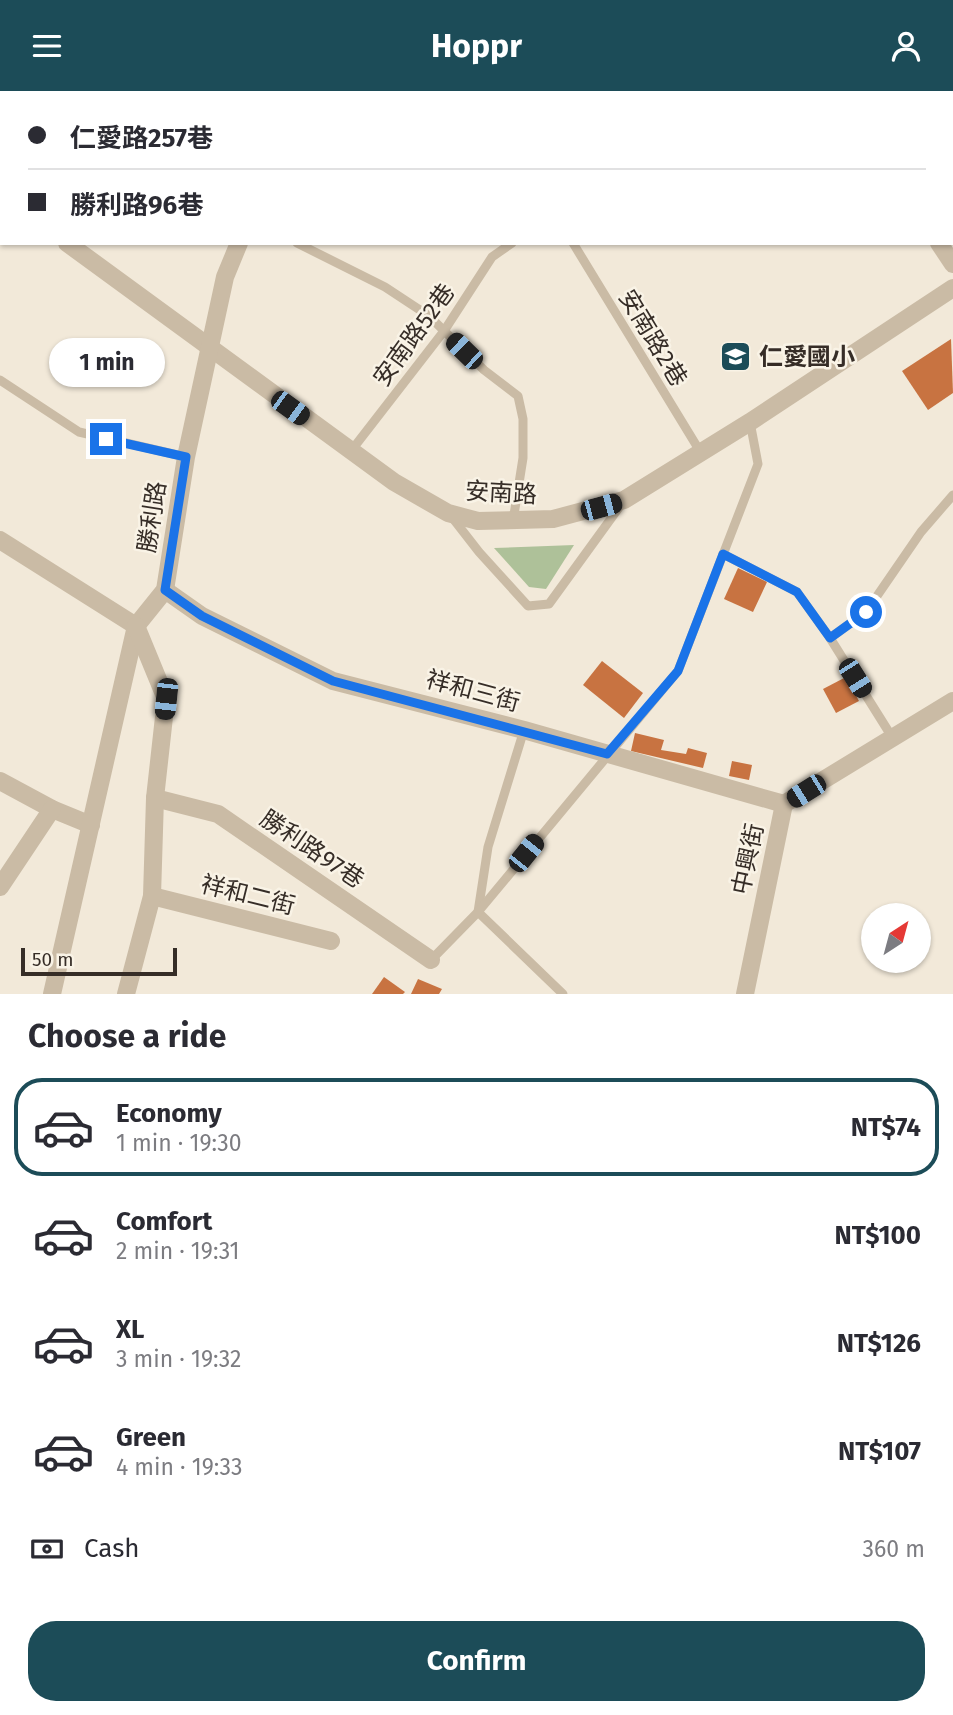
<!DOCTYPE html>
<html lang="en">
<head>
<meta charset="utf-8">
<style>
	:root { --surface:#fff; --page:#f2f2f3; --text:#2b2b33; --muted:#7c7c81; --line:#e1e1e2; --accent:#1c4c58 }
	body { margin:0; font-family:"Fira Sans","Noto Sans TC",sans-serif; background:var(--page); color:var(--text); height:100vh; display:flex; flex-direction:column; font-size:26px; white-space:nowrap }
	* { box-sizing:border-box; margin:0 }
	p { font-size:23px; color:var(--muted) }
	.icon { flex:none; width:38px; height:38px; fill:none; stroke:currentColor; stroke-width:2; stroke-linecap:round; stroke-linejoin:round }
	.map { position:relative; height:903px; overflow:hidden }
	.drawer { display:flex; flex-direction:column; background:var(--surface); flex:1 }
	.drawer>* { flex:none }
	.hud { position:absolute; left:0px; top:0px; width:954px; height:154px; box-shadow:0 2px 5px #0004; display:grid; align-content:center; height:154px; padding:0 28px; background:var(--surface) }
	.needle { width:46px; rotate:36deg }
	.fabs { position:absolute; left:861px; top:812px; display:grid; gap:14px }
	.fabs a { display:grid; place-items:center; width:70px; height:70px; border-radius:50%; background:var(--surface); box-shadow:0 2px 5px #0004; font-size:35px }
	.scale { position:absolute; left:21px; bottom:18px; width:156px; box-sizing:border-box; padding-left:7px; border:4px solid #362d27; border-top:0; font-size:19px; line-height:24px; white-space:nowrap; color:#362d27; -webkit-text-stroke:5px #f9f3e6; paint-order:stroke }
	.end { position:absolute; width:32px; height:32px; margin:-16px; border:9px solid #1a73e8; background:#fff; box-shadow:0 0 0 4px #fff }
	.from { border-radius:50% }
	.bubble { position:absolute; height:49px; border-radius:24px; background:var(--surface); box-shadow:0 2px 5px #0004; font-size:23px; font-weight:700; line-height:49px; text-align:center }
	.car { position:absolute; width:21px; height:42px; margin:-21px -10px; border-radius:9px; box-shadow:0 0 5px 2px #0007; background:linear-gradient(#222 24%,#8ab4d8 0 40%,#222 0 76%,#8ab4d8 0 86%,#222 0) }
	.hud b { display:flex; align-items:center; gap:24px; height:66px; font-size:26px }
	.hud b+b { border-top:2px solid var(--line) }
	.hud i { width:18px; height:18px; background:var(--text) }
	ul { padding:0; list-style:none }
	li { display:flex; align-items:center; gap:21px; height:98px; margin:0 14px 10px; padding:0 14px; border:4px solid transparent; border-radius:28px }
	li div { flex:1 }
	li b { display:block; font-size:26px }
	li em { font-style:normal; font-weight:700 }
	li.active { border-color:var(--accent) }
	li>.icon { width:63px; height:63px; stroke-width:1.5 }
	h2 { padding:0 28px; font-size:32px; line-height:84px }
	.pay { display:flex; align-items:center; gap:18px; height:77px; padding:0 28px; font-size:26px }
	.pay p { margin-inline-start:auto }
	.cta { display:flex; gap:14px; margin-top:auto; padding:14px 28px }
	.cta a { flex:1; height:80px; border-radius:28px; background:var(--accent); color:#fff; font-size:28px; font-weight:700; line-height:80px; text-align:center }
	header { display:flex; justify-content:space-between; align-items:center; height:91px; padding:0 28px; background:var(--accent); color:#fff; font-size:32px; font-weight:700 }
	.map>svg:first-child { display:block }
</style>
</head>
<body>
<header><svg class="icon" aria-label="menu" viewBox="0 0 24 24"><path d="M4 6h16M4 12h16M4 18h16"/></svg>Hoppr<svg class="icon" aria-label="person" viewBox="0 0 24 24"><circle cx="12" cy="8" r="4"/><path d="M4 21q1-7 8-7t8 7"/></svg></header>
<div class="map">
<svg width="953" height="903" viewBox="0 0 953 903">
	<rect width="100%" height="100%" fill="#f2e9d9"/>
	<path fill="#aec199" d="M574,454l-28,44 -17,-2 -35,-39z"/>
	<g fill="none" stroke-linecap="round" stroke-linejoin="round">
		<path stroke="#78a6af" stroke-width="6" d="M74,0l2,2"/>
	</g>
	<g fill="#c87341">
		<path d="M951,248l2,54 -25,17 -26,-39z"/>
		<path d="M738,477l29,14 -14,30 -29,-13z"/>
		<path d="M602,570l41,32 -19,25 -41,-33z"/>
		<path d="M846,586l13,24 -23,12 -13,-24z"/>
		<path d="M635,642l29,7 -3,10 25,4 2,-6 19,5 -4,15 -72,-17z"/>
		<path d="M732,670l20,4 -3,15 -20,-4z"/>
		<path d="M384,886l21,15 -2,2h-31z"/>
		<path d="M418,888l24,10 -3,5h-28z"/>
	</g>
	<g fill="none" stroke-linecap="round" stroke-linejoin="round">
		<g stroke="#cabba5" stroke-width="9">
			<path d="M201,0l3,2"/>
			<path d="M297,152l88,44 44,29 55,54 34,26 5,23v39l-10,63"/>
			<path d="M573,152l128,210"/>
			<path d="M0,289l79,52 107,25"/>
			<path d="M351,360l93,-120 48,-74 20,-14"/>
			<path d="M451,425l28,36 49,54 21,-2 74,-102"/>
			<path d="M723,463l74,38 33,46 62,99"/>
			<path d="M830,547l36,-26 55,-80 32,-37"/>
			<path d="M524,639l-36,117 -10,65 85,82"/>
			<path d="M431,869l47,-48 200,-241 80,-207 -8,-42"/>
		</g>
		<g stroke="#cabba5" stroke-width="18">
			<path d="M839,0l1,2"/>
			<path d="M16,2l1,-2"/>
			<path d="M314,2v-2"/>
			<path d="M0,24l2,-3"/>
			<path d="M0,102l2,1"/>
			<path d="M67,152l327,239 54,31 30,8 75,-2 71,-19 126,-78 203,-134"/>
			<path d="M939,152l14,21"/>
			<path d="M0,449l136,86"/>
			<path d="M165,499l37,26 131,65 191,49 260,74"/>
			<path d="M0,690l52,28 39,16"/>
			<path d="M155,707l63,16 213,146"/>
			<path d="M0,796l52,-78"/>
			<path d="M152,805l179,45"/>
			<path d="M52,903l84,-368 29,-36 21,-133 39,-180 14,-34"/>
			<path d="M126,903l26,-98 3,-98 11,-99 -30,-73"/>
			<path d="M745,903l39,-190 169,-103"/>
		</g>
	</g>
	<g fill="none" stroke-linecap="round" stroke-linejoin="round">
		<path stroke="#1a73e8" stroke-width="9" d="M106,348l80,18 -21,133 37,26 131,65 274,73 71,-83 45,-117 74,38 33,46 36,-26"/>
	</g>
	<defs>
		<symbol id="school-square" viewBox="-11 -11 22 22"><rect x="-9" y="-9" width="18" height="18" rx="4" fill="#1c4c58" stroke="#f9f3e6"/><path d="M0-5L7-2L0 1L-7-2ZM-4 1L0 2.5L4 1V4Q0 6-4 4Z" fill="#fff"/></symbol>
	</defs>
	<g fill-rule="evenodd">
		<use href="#school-square" x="718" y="248" width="35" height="35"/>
	</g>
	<g text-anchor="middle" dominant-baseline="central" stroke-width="5" stroke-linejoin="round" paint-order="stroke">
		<g font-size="24" fill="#362d27" stroke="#f9f3e6">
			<text transform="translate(414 244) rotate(-54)">安南路52巷</text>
			<text transform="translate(653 247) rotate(59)">安南路2巷</text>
			<text transform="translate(501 402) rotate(3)">安南路</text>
			<text transform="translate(152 426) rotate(-81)">勝利路</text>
			<text transform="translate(473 600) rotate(15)">祥和三街</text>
			<text transform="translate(312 758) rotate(34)">勝利路97巷</text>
			<text transform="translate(748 768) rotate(-78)">中興街</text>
			<text transform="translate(248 804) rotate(14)">祥和二街</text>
		</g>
		<g font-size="24" font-weight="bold" fill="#362d27" stroke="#f9f3e6" text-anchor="start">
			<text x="759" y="266">仁愛國小</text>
		</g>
	</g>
</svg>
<div class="fabs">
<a><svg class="needle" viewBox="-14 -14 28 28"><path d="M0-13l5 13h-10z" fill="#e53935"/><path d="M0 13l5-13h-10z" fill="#7c7c81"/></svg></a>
</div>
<div class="scale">50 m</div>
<i class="end from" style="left:866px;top:521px"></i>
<i class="end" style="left:106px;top:348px"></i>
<div class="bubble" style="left:49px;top:247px;width:116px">1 min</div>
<i class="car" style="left:464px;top:260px;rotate:314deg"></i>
<i class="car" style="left:290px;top:317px;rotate:126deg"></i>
<i class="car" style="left:601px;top:416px;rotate:75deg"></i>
<i class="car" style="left:855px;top:587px;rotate:148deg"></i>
<i class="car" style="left:166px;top:608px;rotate:186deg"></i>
<i class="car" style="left:806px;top:700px;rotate:238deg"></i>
<i class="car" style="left:526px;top:762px;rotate:39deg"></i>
<div class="hud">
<b><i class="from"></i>仁愛路257巷</b>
<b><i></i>勝利路96巷</b>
</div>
</div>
<section class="drawer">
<h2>Choose a ride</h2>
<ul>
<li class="active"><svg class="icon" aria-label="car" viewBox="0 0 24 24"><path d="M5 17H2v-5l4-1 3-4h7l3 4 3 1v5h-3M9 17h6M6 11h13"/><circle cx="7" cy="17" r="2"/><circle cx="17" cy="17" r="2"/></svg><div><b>Economy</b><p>1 min · 19:30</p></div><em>NT$74</em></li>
<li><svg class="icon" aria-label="car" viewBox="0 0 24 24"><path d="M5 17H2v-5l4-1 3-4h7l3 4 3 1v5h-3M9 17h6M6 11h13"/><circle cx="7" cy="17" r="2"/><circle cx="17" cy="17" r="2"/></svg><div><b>Comfort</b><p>2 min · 19:31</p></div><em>NT$100</em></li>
<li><svg class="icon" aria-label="car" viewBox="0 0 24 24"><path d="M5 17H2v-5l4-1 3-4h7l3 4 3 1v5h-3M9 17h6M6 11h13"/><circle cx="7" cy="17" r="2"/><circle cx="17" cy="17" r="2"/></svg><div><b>XL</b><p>3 min · 19:32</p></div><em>NT$126</em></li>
<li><svg class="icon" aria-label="car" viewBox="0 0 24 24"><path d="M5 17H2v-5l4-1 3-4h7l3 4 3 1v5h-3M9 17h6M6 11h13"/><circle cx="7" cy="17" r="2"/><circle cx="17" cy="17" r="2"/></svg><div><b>Green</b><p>4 min · 19:33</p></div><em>NT$107</em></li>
</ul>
<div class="pay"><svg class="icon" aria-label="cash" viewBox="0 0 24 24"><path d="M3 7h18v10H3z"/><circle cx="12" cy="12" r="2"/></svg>Cash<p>360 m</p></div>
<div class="cta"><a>Confirm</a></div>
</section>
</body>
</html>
